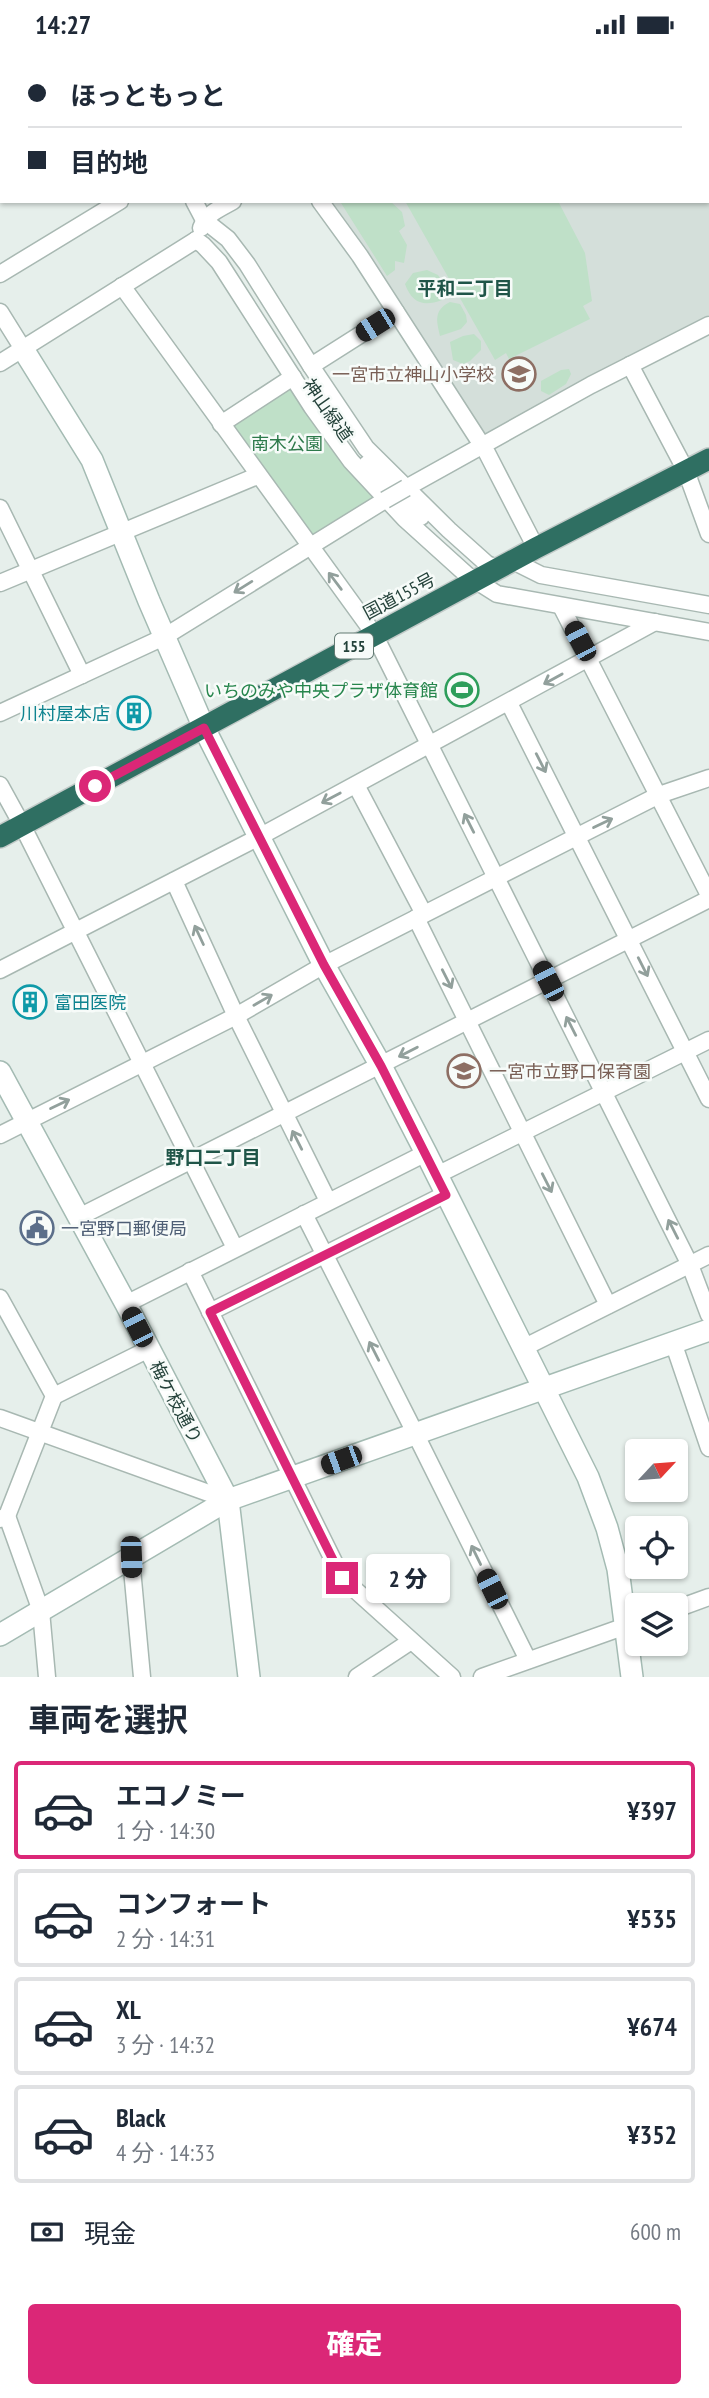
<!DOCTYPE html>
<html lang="ja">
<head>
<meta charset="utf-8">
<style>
	:root { --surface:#fff; --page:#f2f2f3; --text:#1f2937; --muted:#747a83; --line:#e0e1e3; --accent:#db2777 }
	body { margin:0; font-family:"PT Sans Narrow","Noto Sans JP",sans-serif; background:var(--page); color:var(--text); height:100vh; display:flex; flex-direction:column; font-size:26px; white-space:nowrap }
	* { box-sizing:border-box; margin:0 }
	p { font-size:23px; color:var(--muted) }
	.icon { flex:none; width:38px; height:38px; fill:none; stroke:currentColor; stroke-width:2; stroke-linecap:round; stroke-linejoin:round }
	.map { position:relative; height:1628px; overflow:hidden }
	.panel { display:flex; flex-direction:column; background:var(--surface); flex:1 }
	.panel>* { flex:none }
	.guide { position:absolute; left:0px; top:0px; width:710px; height:154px; box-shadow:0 2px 5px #0004; display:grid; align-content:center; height:154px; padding:0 28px; background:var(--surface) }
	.needle { width:46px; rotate:64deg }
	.buttons { position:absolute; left:625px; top:1390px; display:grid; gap:14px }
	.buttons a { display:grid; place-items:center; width:63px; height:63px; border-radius:7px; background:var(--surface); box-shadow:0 2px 5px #0004; font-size:35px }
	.end { position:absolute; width:32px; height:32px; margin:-16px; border:9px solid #db2777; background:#fff; box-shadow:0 0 0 4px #fff }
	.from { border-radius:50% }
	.bubble { position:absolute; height:49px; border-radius:7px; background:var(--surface); box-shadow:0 2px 5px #0004; font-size:23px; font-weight:800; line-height:49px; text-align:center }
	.car { position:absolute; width:21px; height:42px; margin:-21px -10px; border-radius:9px; box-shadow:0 0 5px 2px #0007; background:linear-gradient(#222 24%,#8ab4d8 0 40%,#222 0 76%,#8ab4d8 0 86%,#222 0) }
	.guide b { display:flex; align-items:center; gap:24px; height:66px; font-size:26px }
	.guide b+b { border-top:2px solid var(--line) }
	.guide i { width:18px; height:18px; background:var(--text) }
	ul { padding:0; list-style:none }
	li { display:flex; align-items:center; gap:21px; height:98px; margin:0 14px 10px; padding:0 14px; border:4px solid var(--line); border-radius:7px }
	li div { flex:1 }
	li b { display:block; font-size:26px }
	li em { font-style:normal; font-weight:800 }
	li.active { border-color:var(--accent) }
	li>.icon { width:63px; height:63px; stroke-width:1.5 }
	h2 { padding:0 28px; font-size:32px; line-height:84px }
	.pay { display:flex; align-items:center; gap:18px; height:77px; padding:0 28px; font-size:26px }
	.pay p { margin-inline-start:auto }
	.button { display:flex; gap:14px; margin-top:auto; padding:14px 28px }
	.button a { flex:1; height:80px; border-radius:7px; background:var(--accent); color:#fff; font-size:28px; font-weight:800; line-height:80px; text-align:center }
	.status { display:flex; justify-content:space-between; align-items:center; height:49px; padding:0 35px; background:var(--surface); direction:ltr }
	.status svg { height:19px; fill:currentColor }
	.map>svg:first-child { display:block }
</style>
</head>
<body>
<div class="status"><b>14:27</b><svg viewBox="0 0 49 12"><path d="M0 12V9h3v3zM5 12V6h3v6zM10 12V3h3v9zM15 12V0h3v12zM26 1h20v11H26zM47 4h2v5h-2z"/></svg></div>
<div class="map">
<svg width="709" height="1628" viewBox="0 0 709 1628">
	<rect width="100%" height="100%" fill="#e6efeb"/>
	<path fill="#d4dfda" d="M709,151v115l-225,120 -158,-234z"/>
	<g fill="#bfe0c8">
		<path d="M345,152h45l12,11 3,14 -6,5 8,14 -3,18 -9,-2v9l-8,6 -46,-73z"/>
		<path d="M405,152h153l27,52 7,48 -9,5 7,13 -81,40 -3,-6 -11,7z"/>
		<path d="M427,221l11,5 8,12 -4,13c-19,7 -30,3 -37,-16l8,-11z"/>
		<path d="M450,253l10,2 6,11 1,7 -6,7 -21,7c-4,-16 -6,-26 10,-34z"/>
		<path d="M474,285l7,7v9l-11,11 -7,3 -10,-4 -3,-18 13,-6z"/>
		<path d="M569,320l2,5 -5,10 -17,11 -8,-4v-10l20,-11z"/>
		<path d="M292,331l88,118 -71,44 -84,-117z"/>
	</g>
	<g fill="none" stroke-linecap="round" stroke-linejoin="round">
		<defs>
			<g id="street">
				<path d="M110,0l1,2"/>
				<path d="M456,0l1,2"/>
				<path d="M658,0l1,2"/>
				<path d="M225,2l3,-2"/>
				<path d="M509,2l3,-2"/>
				<path d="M709,133v1"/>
				<path d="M194,152l10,19 24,19 19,25 64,102 55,82 83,82 38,34 11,5"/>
				<path d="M320,152l40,55 127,197 49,95"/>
				<path d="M201,179c6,-15 18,-19 32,-27"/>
				<path d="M196,191l7,5 16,17 93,145 39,54 54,58 62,56 30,19 212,38"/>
				<path d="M0,225l120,-73"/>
				<path d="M122,237l245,338 13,22 310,619 19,50"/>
				<path d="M0,263l23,37"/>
				<path d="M0,314l196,-123"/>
				<path d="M630,316l56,106 23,63"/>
				<path d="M311,317l85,-54"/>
				<path d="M221,375l72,-47"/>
				<path d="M367,415l54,53"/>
				<path d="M406,439l185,-103 118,-60"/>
				<path d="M0,459l82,167"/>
				<path d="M513,512l28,14 168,30"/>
				<path d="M0,534l257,-107"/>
				<path d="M561,557l148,289"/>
				<path d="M509,654l200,396"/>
				<path d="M0,664l164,-76 221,-137"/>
				<path d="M0,736l22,40 213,423"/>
				<path d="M356,736l68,129"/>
				<path d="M174,832l62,135 92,185"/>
				<path d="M416,869l192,387"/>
				<path d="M0,921l259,-133 396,-215"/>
				<path d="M0,1086l236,-119 88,-51 254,-129 81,-41 50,-17"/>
				<path d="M437,1126l272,-135"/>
				<path d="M304,1165l104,205 120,241"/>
				<path d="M79,1168l630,-318"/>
				<path d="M190,1222l152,307 110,99"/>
				<path d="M0,1249l54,98 -47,120 -7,3"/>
				<path d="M126,1255l300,-151"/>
				<path d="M210,1263l236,-118"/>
				<path d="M673,1293l36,106"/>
				<path d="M523,1299l186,-93"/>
				<path d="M54,1347l95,-47"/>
				<path d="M0,1369l228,82"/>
				<path d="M7,1467l34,95 6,66"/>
				<path d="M131,1509l11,119"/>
				<path d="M676,1560l33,-12"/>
				<path d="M357,1628l54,-36"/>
				<path d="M482,1628l155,-55"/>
			</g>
			<g id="secondary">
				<path d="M23,300l69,111 57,141 55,127 120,237 57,101 45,87 162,324 19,51 11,41 14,108"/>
				<path d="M0,1023l126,232 102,196 21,177"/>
				<path d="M0,1586l228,-135 481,-170"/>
			</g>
			<path id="highway" d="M0,788l536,-289 173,-89"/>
		</defs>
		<use href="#street" stroke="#a8b8b2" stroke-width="19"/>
		<use href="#secondary" stroke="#a4bbb3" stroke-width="24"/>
		<use href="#highway" stroke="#c2cac8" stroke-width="24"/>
		<use href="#street" stroke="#fff" stroke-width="16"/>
		<use href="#secondary" stroke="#fff" stroke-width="21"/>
		<use href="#highway" stroke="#2f6f62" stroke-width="21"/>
		<defs>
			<path id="street-bridge" d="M385,451l21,-12"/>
		</defs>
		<use href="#street-bridge" stroke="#a8b8b2" stroke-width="19" stroke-linecap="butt"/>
		<use href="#street-bridge" stroke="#fff" stroke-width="16"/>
	</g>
	<defs><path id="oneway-shaft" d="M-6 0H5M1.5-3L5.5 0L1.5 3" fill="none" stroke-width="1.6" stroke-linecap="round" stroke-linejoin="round" transform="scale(1.75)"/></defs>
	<g stroke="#92a09c">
		<use href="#oneway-shaft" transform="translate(335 532) rotate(-127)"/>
		<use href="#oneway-shaft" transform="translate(243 538) rotate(148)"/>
		<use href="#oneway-shaft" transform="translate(553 630) rotate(151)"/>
		<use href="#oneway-shaft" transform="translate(541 714) rotate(63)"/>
		<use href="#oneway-shaft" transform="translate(331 749) rotate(152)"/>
		<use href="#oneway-shaft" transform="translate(469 774) rotate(-117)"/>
		<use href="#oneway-shaft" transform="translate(603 774) rotate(-26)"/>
		<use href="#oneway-shaft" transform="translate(199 886) rotate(-115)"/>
		<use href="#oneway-shaft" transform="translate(643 918) rotate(63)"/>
		<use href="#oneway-shaft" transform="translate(447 930) rotate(63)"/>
		<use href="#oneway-shaft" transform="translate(263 951) rotate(-30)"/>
		<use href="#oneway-shaft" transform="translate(571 977) rotate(-117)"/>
		<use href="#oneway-shaft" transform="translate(408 1003) rotate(153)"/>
		<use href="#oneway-shaft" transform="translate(60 1055) rotate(-26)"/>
		<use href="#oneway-shaft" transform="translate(297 1091) rotate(-117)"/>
		<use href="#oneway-shaft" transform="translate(547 1134) rotate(63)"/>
		<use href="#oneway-shaft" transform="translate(673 1180) rotate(-117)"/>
		<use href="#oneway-shaft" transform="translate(374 1302) rotate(-117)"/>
		<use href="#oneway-shaft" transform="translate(476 1506) rotate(-116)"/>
	</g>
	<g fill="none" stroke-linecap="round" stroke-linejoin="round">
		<path stroke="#db2777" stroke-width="9" d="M95,737l109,-58 120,237 57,101 65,129 -236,117 132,266"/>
	</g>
	<defs>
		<symbol id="school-ring" viewBox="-11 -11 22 22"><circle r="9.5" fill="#f7fbf9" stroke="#8d6e63" stroke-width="1.5"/><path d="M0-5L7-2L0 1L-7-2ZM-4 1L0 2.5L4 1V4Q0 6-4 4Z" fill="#8d6e63"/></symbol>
		<symbol id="stadium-ring" viewBox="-11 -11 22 22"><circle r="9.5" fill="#f7fbf9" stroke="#2e9e5b" stroke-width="1.5"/><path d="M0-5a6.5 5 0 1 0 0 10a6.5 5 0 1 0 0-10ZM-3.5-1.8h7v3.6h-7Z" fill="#2e9e5b"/></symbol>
		<symbol id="building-ring" viewBox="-11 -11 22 22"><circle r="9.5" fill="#f7fbf9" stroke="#0f9aa8" stroke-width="1.5"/><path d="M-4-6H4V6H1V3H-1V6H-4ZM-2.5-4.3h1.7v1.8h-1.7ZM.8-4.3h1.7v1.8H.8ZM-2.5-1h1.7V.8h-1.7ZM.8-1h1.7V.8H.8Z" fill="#0f9aa8"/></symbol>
		<symbol id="civic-ring" viewBox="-11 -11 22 22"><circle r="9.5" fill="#f7fbf9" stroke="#5c6f8a" stroke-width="1.5"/><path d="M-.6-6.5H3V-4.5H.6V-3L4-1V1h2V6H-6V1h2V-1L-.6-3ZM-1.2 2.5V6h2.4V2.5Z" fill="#5c6f8a"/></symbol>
	</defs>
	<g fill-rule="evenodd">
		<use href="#school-ring" x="500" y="306" width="38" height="38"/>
		<use href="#stadium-ring" x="443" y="622" width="38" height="38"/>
		<use href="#building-ring" x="115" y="645" width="38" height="38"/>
		<use href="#building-ring" x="11" y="934" width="38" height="38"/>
		<use href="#school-ring" x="445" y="1003" width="38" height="38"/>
		<use href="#civic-ring" x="18" y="1160" width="38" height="38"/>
	</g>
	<g text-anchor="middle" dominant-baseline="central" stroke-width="5" stroke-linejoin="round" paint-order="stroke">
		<rect fill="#f7fbf9" stroke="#637a73" stroke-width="2" x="335" y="584.5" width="38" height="25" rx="5"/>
		<g font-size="16" font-weight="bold" fill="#24423a">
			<text x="354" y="597">155</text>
		</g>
		<g font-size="18" fill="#785e54" stroke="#f7fbf9" text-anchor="end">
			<text x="494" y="325">一宮市立神山小学校</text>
			<text x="489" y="1022" text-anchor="start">一宮市立野口保育園</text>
		</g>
		<g font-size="18" fill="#24423a" stroke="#f7fbf9">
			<text transform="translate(328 361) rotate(55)">神山緑道</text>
			<text transform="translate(399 547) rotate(-28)">国道155号</text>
			<text transform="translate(176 1353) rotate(62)">梅ケ枝通り</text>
		</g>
		<g font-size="18" fill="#2d7a4b" stroke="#f7fbf9">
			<text x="287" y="394">南木公園</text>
		</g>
		<g font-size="18" fill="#27864d" stroke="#f7fbf9" text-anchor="end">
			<text x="438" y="641">いちのみや中央プラザ体育館</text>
		</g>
		<g font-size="18" fill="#0d838f" stroke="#f7fbf9" text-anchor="end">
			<text x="110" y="664">川村屋本店</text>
			<text x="54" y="953" text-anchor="start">富田医院</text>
		</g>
		<g font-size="18" fill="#4e5e75" stroke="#f7fbf9" text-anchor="start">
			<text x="61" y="1179">一宮野口郵便局</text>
		</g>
		<g font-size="19" font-weight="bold" fill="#1f5548" stroke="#f7fbf9">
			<text x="465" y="239">平和二丁目</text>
			<text x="213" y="1108">野口二丁目</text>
		</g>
	</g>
</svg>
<div class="buttons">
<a><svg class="needle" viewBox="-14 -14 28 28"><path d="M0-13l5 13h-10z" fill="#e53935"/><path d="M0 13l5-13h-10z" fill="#747a83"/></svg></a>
<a><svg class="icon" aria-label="locate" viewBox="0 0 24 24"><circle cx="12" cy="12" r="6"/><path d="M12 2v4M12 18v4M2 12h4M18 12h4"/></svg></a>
<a><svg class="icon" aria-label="layers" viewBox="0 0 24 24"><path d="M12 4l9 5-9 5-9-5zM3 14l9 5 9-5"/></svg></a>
</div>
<i class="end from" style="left:95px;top:737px"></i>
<i class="end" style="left:342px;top:1529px"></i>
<div class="bubble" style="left:366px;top:1505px;width:84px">2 分</div>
<i class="car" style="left:375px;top:276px;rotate:238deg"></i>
<i class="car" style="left:580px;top:592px;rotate:332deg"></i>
<i class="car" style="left:548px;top:932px;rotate:333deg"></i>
<i class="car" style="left:137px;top:1278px;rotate:333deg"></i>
<i class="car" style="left:341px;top:1411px;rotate:250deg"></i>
<i class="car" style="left:131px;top:1508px;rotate:178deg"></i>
<i class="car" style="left:492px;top:1540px;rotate:334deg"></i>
<div class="guide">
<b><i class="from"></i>ほっともっと</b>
<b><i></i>目的地</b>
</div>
</div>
<section class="panel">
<h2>車両を選択</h2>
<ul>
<li class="active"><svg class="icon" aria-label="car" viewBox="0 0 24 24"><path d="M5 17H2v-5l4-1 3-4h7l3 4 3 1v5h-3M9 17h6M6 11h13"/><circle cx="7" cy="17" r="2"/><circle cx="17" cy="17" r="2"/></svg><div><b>エコノミー</b><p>1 分 · 14:30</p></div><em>¥397</em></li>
<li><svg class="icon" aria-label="car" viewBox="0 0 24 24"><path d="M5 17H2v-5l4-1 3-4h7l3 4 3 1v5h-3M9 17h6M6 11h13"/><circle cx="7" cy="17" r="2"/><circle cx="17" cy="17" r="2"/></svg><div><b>コンフォート</b><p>2 分 · 14:31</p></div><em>¥535</em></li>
<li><svg class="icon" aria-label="car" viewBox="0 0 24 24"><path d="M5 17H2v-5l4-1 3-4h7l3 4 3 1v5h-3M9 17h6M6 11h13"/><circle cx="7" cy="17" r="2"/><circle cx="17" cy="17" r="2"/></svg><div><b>XL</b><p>3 分 · 14:32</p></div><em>¥674</em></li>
<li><svg class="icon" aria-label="car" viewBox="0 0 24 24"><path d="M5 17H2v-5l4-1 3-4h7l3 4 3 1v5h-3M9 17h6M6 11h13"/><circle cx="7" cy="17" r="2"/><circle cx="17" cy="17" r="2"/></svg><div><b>Black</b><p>4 分 · 14:33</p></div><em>¥352</em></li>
</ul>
<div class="pay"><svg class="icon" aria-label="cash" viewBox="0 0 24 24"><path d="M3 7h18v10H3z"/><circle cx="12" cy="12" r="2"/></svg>現金<p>600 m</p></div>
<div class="button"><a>確定</a></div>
</section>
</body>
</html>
